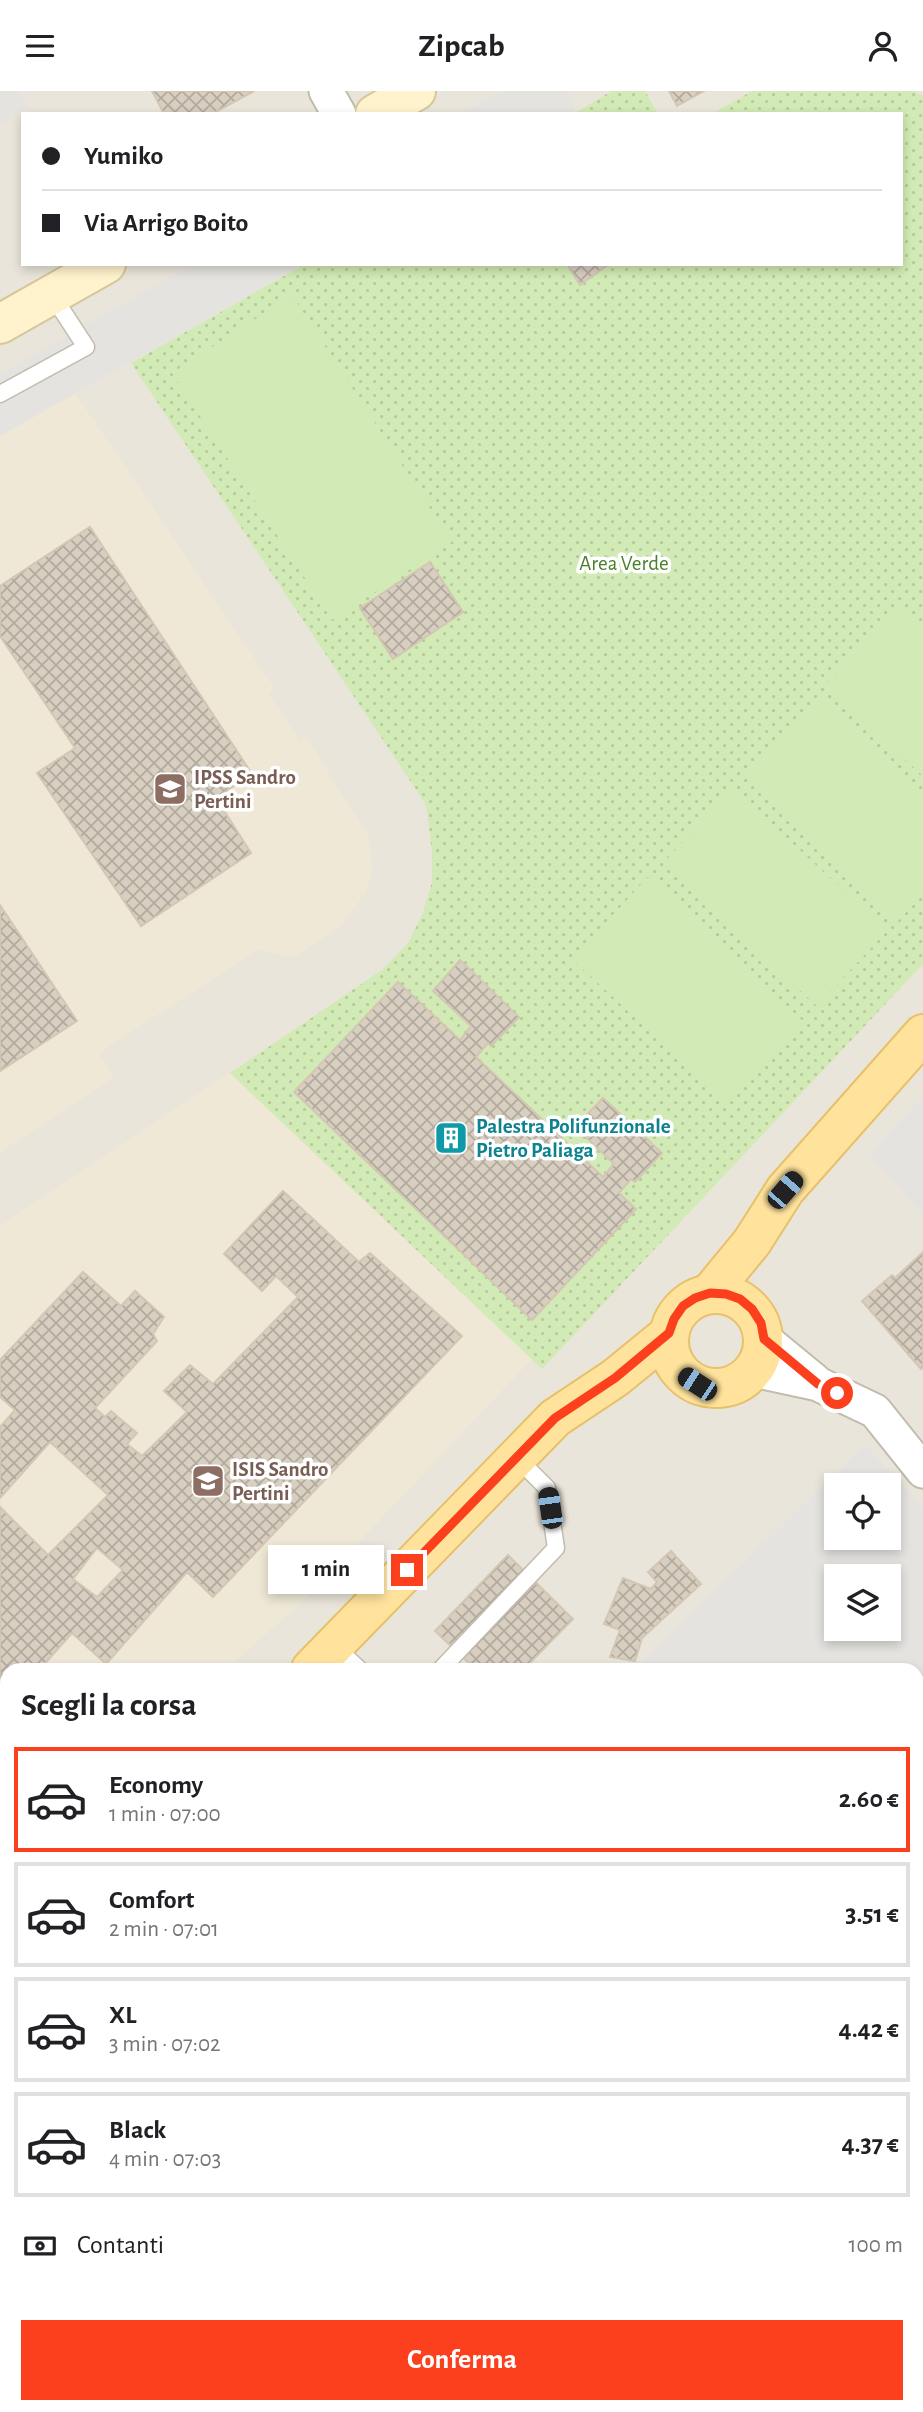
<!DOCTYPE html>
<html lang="it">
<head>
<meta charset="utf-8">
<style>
	:root { --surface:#fff; --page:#f2f2f2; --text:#202124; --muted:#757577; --line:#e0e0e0; --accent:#fc3f1d }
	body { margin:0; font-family:"Alegreya Sans",sans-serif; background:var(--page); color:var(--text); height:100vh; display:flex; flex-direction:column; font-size:26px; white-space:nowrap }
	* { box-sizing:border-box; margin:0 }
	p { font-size:23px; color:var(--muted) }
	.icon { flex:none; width:38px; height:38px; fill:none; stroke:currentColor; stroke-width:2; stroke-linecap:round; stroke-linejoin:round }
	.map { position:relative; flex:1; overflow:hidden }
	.drawer { position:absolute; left:0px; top:1572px; width:924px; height:751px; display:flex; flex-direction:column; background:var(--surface); border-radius:21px 21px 0 0; box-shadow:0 4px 10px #0003 }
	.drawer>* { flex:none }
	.hud { position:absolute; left:21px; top:21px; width:882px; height:154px; border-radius:0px; box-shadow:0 4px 10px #0003; display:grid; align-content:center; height:154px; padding:0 21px; background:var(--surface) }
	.controls { position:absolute; left:824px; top:1382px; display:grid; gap:14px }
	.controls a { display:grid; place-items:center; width:77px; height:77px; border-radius:0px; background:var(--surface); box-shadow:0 4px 10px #0003; font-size:35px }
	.end { position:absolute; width:32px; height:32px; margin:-16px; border:9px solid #fc3f1d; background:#fff; box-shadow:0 0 0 4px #fff }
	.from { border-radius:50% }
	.bubble { position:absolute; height:49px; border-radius:0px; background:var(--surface); box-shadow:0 4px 10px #0003; font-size:23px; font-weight:600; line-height:49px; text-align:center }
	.car { position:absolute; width:21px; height:42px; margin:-21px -10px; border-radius:9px; box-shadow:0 0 5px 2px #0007; background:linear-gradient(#222 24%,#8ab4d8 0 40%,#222 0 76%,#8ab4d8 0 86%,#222 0) }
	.hud b { display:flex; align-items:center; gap:24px; height:66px; font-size:26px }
	.hud b+b { border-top:2px solid var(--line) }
	.hud i { width:18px; height:18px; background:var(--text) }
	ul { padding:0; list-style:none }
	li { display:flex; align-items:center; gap:21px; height:105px; margin:0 14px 10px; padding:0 7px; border:4px solid var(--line); border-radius:0px }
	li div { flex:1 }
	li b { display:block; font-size:26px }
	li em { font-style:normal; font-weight:600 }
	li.selected { border-color:var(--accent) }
	li>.icon { width:63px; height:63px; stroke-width:1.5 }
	h2 { padding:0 21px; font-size:32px; line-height:84px }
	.pay { display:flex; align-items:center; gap:18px; height:77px; padding:0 21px; font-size:26px }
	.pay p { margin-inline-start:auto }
	.action { display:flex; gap:14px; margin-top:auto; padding:14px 21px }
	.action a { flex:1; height:80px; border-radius:0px; background:var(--accent); color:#fff; font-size:28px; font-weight:600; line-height:80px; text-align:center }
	header { display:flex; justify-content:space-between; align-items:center; height:91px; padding:0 21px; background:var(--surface); font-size:32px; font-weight:600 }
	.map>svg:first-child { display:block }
</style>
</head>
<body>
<header><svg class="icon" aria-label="menu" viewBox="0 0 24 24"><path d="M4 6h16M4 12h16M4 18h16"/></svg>Zipcab<svg class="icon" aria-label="person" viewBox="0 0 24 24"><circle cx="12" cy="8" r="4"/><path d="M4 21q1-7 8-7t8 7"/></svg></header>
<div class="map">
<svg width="923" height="2321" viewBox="0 0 923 2321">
	<defs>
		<pattern id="green-dots" width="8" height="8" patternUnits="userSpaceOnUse" patternTransform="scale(1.75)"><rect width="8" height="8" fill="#d2eab5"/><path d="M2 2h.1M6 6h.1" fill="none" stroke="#b6ca9c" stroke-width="1.8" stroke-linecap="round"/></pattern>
		<pattern id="building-cross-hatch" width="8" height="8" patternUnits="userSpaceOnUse" patternTransform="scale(1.75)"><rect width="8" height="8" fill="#d8cfc1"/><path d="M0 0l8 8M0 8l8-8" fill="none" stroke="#b1aa9e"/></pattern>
	</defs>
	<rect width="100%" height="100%" fill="#f6f3ec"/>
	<path fill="#eae5da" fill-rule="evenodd" d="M0,0h923v2321h-923zM23,23h878v150h-878zM836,1395h53v52h-53zM836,1486h53v52h-53zM7,1578h910v737h-910z"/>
	<g fill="#efe8d6">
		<path d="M75,302l199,294 -5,8 31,46 6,-4 63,100 3,35 -6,19 -21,31 -50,35 -38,-7 -158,103 15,24 -114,75v-716z"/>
		<path d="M230,982l302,286 -231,244 -75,66h-219v188l-7,-3v-628z"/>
	</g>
	<g fill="url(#green-dots)">
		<path d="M612,0h33l13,23h-85z"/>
		<path d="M752,0h162l9,5v868l-381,405 -312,-296 152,-103 26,-27 15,-30 9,-31v-29l-5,-44 -2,-6 -294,-440 174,-99h596v-150h-189z"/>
	</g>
	<g fill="#d2eab5">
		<path d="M292,204l160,247 -120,78 -160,-247z"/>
		<path d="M899,516l24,22v147l-98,-90z"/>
		<path d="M818,605l105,99v99l-25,27 -154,-146z"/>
		<path d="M733,697l154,143 -70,75 -154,-143z"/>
		<path d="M648,786l156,145 -76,82 -156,-145z"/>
	</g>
	<g fill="#e5e3e0" fill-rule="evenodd">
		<path d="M0,0h19l9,17 -28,16z"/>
		<path d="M501,0h66l8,20 -6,3h-108z"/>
		<path d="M194,173h109l-303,172v-62z"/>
		<path d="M923,1006v118l-53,-61z"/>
		<path d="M865,1354l58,62v260l-6,12v-110h-282zM836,1395h53v52h-53zM836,1486h53v52h-53z"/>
	</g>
	<g fill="url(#building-cross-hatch)" stroke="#d3c7b4" stroke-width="2" fill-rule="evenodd">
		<path d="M152,0h102l-42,23h-48z"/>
		<path d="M669,0h35l-27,15z"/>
		<path d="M567,173h42l-29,21z"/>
		<path d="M90,436l162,247 -36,24 35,55 -110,73 -104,-153 38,-25 -75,-112v-50z"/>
		<path d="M430,471l33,50 -70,47 -33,-51z"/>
		<path d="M0,814l77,116 -77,50z"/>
		<path d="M460,869l59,57 -28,29 -3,-3 -12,14 127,120 11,-13 -39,-37 28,-29 59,55 -27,29 -4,-3 -12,14 17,16 -104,111 -238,-228 104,-110 62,58 11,-14 -38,-35z"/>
		<path d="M283,1100l76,71 11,-9 92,83 -249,261 -26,-25 -81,92 -34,-31 -32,36h-33v14l-7,-7v-169l48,48 60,-60 -58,-53 -50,56v-71l15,-17 -15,-13v-37l83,-88 38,34 14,-15 29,26 -11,17 4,7 -62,67 10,9 6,-6 26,22 -10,11 15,12 45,-44 -23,-21 26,-26 23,19 85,-87 -22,-21 -14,15 -38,-37zM97,1457l26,22 -26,27 -24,-18z"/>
		<path d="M923,1161v115l-2,2 -59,-68 30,-26 3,3z"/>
		<path d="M671,1460l30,33 -59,54 -7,23 -25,-4 10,-27 -16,-6 19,-46 28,11 6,-7 -9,-10z"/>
		<path d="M508,1464l65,64 -49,50h-49l-40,-38z"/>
		<path d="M923,1666v87l-6,-7v-75z"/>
		<path d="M0,2149l7,17v22l-7,3z"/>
		<path d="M7,2210v39l-7,2v-39z"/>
		<path d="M7,2300v15h52v3l-10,3h-49v-19z"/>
	</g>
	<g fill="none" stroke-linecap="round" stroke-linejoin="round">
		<defs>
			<g id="lane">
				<path d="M0,303l86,-47 -34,-52"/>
				<path d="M334,1555l25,23"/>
				<path d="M441,1578l115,-121 -9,-60 -30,-30"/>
			</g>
			<g id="street">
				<path d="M326,0l13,23"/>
				<path d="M764,1248l50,41"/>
				<path d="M754,1279l64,14 57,27 48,60"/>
				<path d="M0,1932l7,24"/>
				<path d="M111,2315l1,6"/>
			</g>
			<g id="secondary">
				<path d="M375,23l41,-23"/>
				<path d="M0,233l106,-60"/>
			</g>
			<g id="primary">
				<path d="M710,1202l42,-51 33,-52 138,-156"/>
				<circle cx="716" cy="1250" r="47"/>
				<path d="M311,1578l244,-251 60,-40 54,-44"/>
				<path d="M0,1857l7,-6"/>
			</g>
		</defs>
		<use href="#lane" stroke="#c2bbae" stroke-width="19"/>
		<use href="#street" stroke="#c2bbae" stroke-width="37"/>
		<use href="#secondary" stroke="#d6c79b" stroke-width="42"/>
		<use href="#primary" stroke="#e6c16a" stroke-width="42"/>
		<use href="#lane" stroke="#fff" stroke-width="16"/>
		<use href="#street" stroke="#fff" stroke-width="33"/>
		<use href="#secondary" stroke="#fff3cd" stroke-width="38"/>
		<use href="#primary" stroke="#ffe39c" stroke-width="38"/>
	</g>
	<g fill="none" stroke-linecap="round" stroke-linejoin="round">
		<path stroke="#fc3f1d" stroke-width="9" d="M407,1479l148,-152 60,-40 54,-45 5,-14 9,-13 12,-8 15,-5 16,1 14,5 12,10 9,14 3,16 54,45 19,9"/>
	</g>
	<defs>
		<symbol id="school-square" viewBox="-11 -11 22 22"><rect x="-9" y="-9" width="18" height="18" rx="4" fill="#8d6e63" stroke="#fff"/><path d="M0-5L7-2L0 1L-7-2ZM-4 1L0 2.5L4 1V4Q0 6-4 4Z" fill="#fff"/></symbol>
		<symbol id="building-square" viewBox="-11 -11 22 22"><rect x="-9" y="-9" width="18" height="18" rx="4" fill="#0f9aa8" stroke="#fff"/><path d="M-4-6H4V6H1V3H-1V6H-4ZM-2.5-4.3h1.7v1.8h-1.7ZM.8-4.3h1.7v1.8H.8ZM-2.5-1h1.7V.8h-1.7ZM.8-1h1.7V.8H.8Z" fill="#fff"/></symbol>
	</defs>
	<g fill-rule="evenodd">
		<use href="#school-square" x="151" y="679" width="38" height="38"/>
		<use href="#building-square" x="432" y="1028" width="38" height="38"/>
		<use href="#school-square" x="189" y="1371" width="38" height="38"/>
	</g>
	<g text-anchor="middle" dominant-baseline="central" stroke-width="7" stroke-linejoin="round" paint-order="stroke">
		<g font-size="21" fill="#4a7f2a" stroke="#fff">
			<text x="624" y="472">Area Verde</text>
		</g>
		<g font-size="21" font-weight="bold" fill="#785e54" stroke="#fff" text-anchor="start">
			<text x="194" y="686">IPSS Sandro<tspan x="194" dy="24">Pertini</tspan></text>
			<text x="232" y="1378">ISIS Sandro<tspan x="232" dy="24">Pertini</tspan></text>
		</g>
		<g font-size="21" font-weight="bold" fill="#0d838f" stroke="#fff" text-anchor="start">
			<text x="476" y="1035">Palestra Polifunzionale<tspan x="476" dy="24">Pietro Paliaga</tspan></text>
		</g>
	</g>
</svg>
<div class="controls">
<a><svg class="icon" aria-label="locate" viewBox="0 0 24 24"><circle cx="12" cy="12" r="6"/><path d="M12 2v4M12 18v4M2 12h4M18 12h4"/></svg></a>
<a><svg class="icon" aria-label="layers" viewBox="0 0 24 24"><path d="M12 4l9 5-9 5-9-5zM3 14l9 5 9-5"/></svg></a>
</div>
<i class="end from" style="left:837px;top:1302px"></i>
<i class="end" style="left:407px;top:1479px"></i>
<div class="bubble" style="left:268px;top:1454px;width:116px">1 min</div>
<i class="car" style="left:785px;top:1099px;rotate:41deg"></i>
<i class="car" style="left:697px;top:1293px;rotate:303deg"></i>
<i class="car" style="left:550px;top:1417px;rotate:352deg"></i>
<div class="hud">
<b><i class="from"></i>Yumiko</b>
<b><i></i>Via Arrigo Boito</b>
</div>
<section class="drawer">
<h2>Scegli la corsa</h2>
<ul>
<li class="selected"><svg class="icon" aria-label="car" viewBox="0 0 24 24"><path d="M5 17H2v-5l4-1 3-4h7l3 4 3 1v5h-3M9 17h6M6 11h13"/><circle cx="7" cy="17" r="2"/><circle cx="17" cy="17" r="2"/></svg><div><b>Economy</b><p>1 min · 07:00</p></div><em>2.60 €</em></li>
<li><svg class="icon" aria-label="car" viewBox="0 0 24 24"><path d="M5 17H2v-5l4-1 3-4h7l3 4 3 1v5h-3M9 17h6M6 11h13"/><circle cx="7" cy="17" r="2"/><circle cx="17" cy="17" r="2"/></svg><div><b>Comfort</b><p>2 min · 07:01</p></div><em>3.51 €</em></li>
<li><svg class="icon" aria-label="car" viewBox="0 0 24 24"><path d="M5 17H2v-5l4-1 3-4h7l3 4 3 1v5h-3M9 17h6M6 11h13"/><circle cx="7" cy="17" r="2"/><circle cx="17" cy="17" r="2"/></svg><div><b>XL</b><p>3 min · 07:02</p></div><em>4.42 €</em></li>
<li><svg class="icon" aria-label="car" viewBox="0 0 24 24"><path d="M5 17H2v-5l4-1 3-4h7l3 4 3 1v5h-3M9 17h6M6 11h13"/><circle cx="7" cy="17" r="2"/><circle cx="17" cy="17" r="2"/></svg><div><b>Black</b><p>4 min · 07:03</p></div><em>4.37 €</em></li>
</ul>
<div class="pay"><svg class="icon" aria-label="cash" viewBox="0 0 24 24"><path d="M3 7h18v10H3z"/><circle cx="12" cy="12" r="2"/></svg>Contanti<p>100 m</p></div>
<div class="action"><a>Conferma</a></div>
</section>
</div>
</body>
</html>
